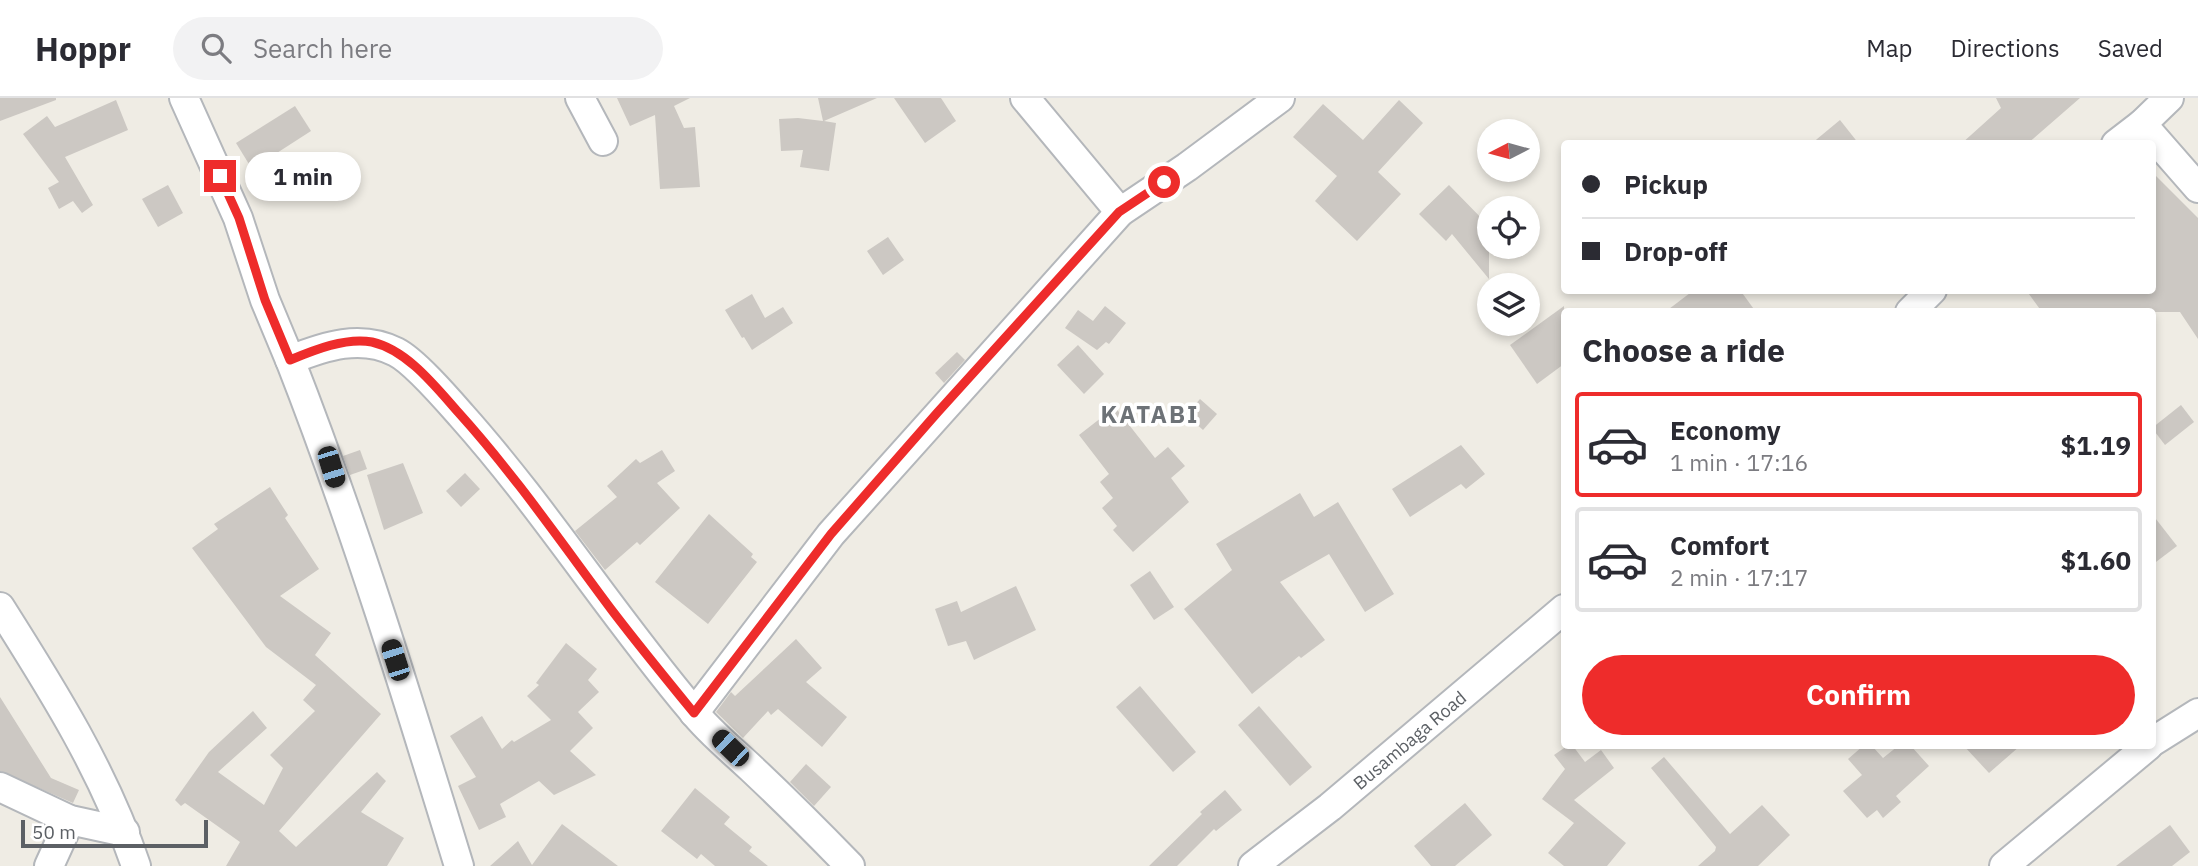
<!DOCTYPE html>
<html lang="en">
<head>
<meta charset="utf-8">
<style>
	:root { --surface:#fff; --page:#f2f2f3; --text:#2b2b33; --muted:#7c7c81; --line:#e1e1e2; --accent:#ee2c2b }
	body { margin:0; font-family:"IBM Plex Sans",sans-serif; background:var(--page); color:var(--text); height:100vh; display:flex; flex-direction:column; font-size:26px; white-space:nowrap }
	* { box-sizing:border-box; margin:0 }
	p { font-size:23px; color:var(--muted) }
	.icon { flex:none; width:38px; height:38px; fill:none; stroke:currentColor; stroke-width:2; stroke-linecap:round; stroke-linejoin:round }
	.map { position:relative; flex:1; overflow:hidden }
	.sheet { position:absolute; left:1561px; top:210px; width:595px; height:441px; display:flex; flex-direction:column; background:var(--surface); border-radius:7px; box-shadow:0 4px 10px #0003 }
	.sheet>* { flex:none }
	.guide { position:absolute; left:1561px; top:42px; width:595px; height:154px; border-radius:7px; box-shadow:0 4px 10px #0003; display:grid; align-content:center; height:154px; padding:0 21px; background:var(--surface) }
	.needle { width:46px; rotate:264deg }
	.controls { position:absolute; left:1477px; top:21px; display:grid; gap:14px }
	.controls a { display:grid; place-items:center; width:63px; height:63px; border-radius:50%; background:var(--surface); box-shadow:0 4px 10px #0003; font-size:35px }
	.scale { position:absolute; left:21px; bottom:18px; width:187px; box-sizing:border-box; padding-left:7px; border:4px solid #5c6065; border-top:0; font-size:19px; line-height:24px; white-space:nowrap; color:#5c6065; -webkit-text-stroke:5px #fff; paint-order:stroke }
	.end { position:absolute; width:32px; height:32px; margin:-16px; border:9px solid #ee2c2b; background:#fff; box-shadow:0 0 0 4px #fff }
	.from { border-radius:50% }
	.bubble { position:absolute; height:49px; border-radius:24px; background:var(--surface); box-shadow:0 4px 10px #0003; font-size:23px; font-weight:700; line-height:49px; text-align:center }
	.car { position:absolute; width:21px; height:42px; margin:-21px -10px; border-radius:9px; box-shadow:0 0 5px 2px #0007; background:linear-gradient(#222 24%,#8ab4d8 0 40%,#222 0 76%,#8ab4d8 0 86%,#222 0) }
	.guide b { display:flex; align-items:center; gap:24px; height:66px; font-size:26px }
	.guide b+b { border-top:2px solid var(--line) }
	.guide i { width:18px; height:18px; background:var(--text) }
	ul { padding:0; list-style:none }
	li { display:flex; align-items:center; gap:21px; height:105px; margin:0 14px 10px; padding:0 7px; border:4px solid var(--line); border-radius:7px }
	li div { flex:1 }
	li b { display:block; font-size:26px }
	li em { font-style:normal; font-weight:700 }
	li.on { border-color:var(--accent) }
	li>.icon { width:63px; height:63px; stroke-width:1.5 }
	h2 { padding:0 21px; font-size:32px; line-height:84px }
	.primary-button { display:flex; gap:14px; margin-top:auto; padding:14px 21px }
	.primary-button a { flex:1; height:80px; border-radius:42px; background:var(--accent); color:#fff; font-size:28px; font-weight:700; line-height:80px; text-align:center }
	header { display:flex; align-items:center; gap:42px; box-sizing:border-box; height:98px; padding:0 35px; background:var(--surface); border-bottom:2px solid var(--line) }
	header strong { font-size:33px }
	nav { display:flex; gap:38px; margin-inline-start:auto; font-size:24px }
	.search { width:490px; height:63px; background:var(--page); display:flex; align-items:center; gap:18px; box-sizing:border-box; padding:0 24px; border-radius:38px; color:var(--muted); font-size:26px }
	.map>svg:first-child { display:block }
</style>
</head>
<body>
<header>
<strong>Hoppr</strong>
<div class="search"><svg class="icon" aria-label="search" viewBox="0 0 24 24"><circle cx="10" cy="10" r="6"/><path d="M15 15l6 6"/></svg>Search here</div>
<nav><a>Map</a><a>Directions</a><a>Saved</a></nav>
</header>
<div class="map">
<svg width="2198" height="768" viewBox="0 0 2198 768">
	<rect width="100%" height="100%" fill="#efece4"/>
	<g fill="#ccc8c3">
		<path d="M0,0h56v2l-56,21z"/>
		<path d="M617,0h73l-16,8 10,22 11,-1 5,60 -40,2 -5,-74 -25,11z"/>
		<path d="M818,0h59l-53,23 12,2 -7,48 -29,-4 3,-17 -22,1 -2,-32 19,-1 25,3z"/>
		<path d="M894,0h47l15,23 -31,22z"/>
		<path d="M1996,0h84l-53,46h-66l40,-36z"/>
		<path d="M116,2l12,30 -63,27 28,48 -11,8 -9,-12 -14,8 -11,-21 11,-6 -36,-48 24,-18 8,11z"/>
		<path d="M1399,2l24,23 -45,49 23,22 -44,47 -42,-40 22,-25 -44,-39 30,-33 40,36z"/>
		<path d="M295,8l16,25 -59,38 -16,-26z"/>
		<path d="M1840,22l19,24h-48z"/>
		<path d="M2152,74l46,46v121l-18,-27h-138l-16,-22h126z"/>
		<path d="M168,87l15,28 -25,14 -16,-28z"/>
		<path d="M1449,87l40,41v53l-37,-45 -6,7 -27,-27z"/>
		<path d="M888,139l16,23 -21,15 -16,-24z"/>
		<path d="M1694,192h46l16,22h-91z"/>
		<path d="M752,196l13,24 18,-11 10,16 -41,27 -8,-13 -2,1 -17,-28z"/>
		<path d="M1105,208l21,17 -17,21 -3,-2 -9,8 -32,-22 13,-18 15,11z"/>
		<path d="M1564,208v58l-27,20 -27,-39z"/>
		<path d="M1078,247l26,29 -20,20 -27,-29z"/>
		<path d="M957,254l8,8 -21,23 -9,-10z"/>
		<path d="M1200,301l17,15 -14,16 -17,-15z"/>
		<path d="M2181,307l13,17 -29,23 -13,-17z"/>
		<path d="M1115,309l40,51 13,-11 17,19 -14,12 18,24 -56,50 -20,-22 4,-4 -15,-18 11,-10 -13,-16 9,-8 -30,-39z"/>
		<path d="M1461,347l24,29 -19,15 -5,-5 -51,33 -18,-28z"/>
		<path d="M360,352l7,19 -17,6 -7,-19z"/>
		<path d="M662,352l13,21 -18,12 23,25 -40,37 -3,-3 -32,28 -30,-39 42,-34 -10,-11 29,-27 4,4z"/>
		<path d="M403,365l20,50 -39,17 -17,-55z"/>
		<path d="M465,375l15,16 -19,18 -15,-16z"/>
		<path d="M270,389l18,28 -3,3 34,51 -39,27 51,37 -16,22 66,59 -102,117 17,16 81,-75 9,9 -25,31 43,26 -17,28h-161l14,-24 -55,-39 -4,3 -6,-6 34,-48 44,-41 14,17 -49,44 46,33 19,-37 -13,-13 45,-44 -12,-11 13,-15 -50,-38 -74,-99 26,-19 -4,-5z"/>
		<path d="M1300,395l14,24 24,-15 56,92 -29,18 -36,-58 -49,28 45,58 -24,18 -2,-2 -47,38 -68,-85 48,-39 -16,-26z"/>
		<path d="M709,416l44,40 -2,3 6,5 -49,62 -53,-42z"/>
		<path d="M2152,416l25,32 -25,19z"/>
		<path d="M1150,473l24,36 -20,13 -24,-35z"/>
		<path d="M1016,488l20,44 -62,30 -8,-19 -18,5 -13,-37 22,-8 4,11z"/>
		<path d="M796,541l26,29 -16,14 41,35 -25,30 -44,-38 -7,6 -3,-4 -25,27 -27,-26 15,-20 4,4z"/>
		<path d="M566,545l31,26 -9,11 11,12 -21,20 15,16 -23,23 26,24 -42,20 -15,-14 -39,23 6,13 -27,13 -21,-44 18,-9 -26,-41 32,-20 20,33 10,-9 2,2 37,-22 -24,-24 12,-11 -3,-2z"/>
		<path d="M1140,588l56,66 -23,20 -57,-65z"/>
		<path d="M0,599l51,81 28,12 -6,13 -73,-32z"/>
		<path d="M1259,608l53,61 -22,19 -52,-61z"/>
		<path d="M1567,648h6l12,16 16,-12 13,18 -40,32 52,43 -19,23h-43l-16,-13 26,-30 -32,-24 23,-30 -11,-14z"/>
		<path d="M1863,648h9l11,12 15,-12h13l18,20 -33,30 5,6 -18,16 -6,-8 -10,8 -24,-27 19,-16 -14,-16z"/>
		<path d="M1964,648h56l-31,27z"/>
		<path d="M1664,659l66,77 32,-29 28,30 -32,31h-60l17,-15 1,-4 -65,-79z"/>
		<path d="M806,666l25,23 -17,19 -24,-24z"/>
		<path d="M695,690l35,29 -6,7 28,23 -3,4 19,15h-53l-14,-12 -4,5 -36,-28z"/>
		<path d="M1225,692l17,20 -26,21 -2,-2 -37,37h-28l53,-52 -2,-2z"/>
		<path d="M1465,705l27,32 -37,31h-24l-17,-20z"/>
		<path d="M562,726l56,42h-128l28,-25 14,24z"/>
		<path d="M2170,727l20,27 -18,14h-56z"/>
	</g>
	<g fill="none" stroke-linecap="round" stroke-linejoin="round">
		<defs>
			<g id="street">
				<path d="M184,0l54,120 27,82 25,60c35,-14 71,-26 106,-8 18,9 51,47 65,63 83,93 150,199 231,295 17,22 40,40 60,59 34,32 66,64 98,97"/>
				<path d="M580,0l23,43"/>
				<path d="M1025,0l95,114"/>
				<path d="M2142,26l56,64"/>
				<path d="M2116,46l26,-20 27,-26"/>
				<path d="M1910,214l22,-22"/>
				<path d="M290,262c65,166 117,336 169,506"/>
				<path d="M0,509c52,82 105,166 136,259"/>
				<path d="M694,615l137,-179 289,-322 67,-45 93,-69"/>
				<path d="M2152,644l46,-29"/>
				<path d="M0,689l70,33 55,12"/>
				<path d="M49,768l21,-46"/>
				<path id="s1" d="M1253,768l77,-59 234,-198"/>
				<path d="M2004,768l144,-120"/>
			</g>
		</defs>
		<use href="#street" stroke="#b4b7bb" stroke-width="32"/>
		<use href="#street" stroke="#fff" stroke-width="28"/>
	</g>
	<g fill="none" stroke-linecap="round" stroke-linejoin="round">
		<path stroke="#ee2c2b" stroke-width="9" d="M220,78l19,42 26,82 25,60c24,-10 56,-23 82,-18 35,8 63,44 86,70 57,63 105,133 156,201 26,34 53,67 80,100l137,-179 106,-121 182,-201 45,-30"/>
	</g>
	<g text-anchor="middle" dominant-baseline="central" stroke-width="7" stroke-linejoin="round" paint-order="stroke">
		<g font-size="18" fill="#5c6065" stroke="#fff">
			<text stroke="none"><textPath href="#s1" startOffset="201">Busambaga Road</textPath></text>
		</g>
		<g font-size="24" font-weight="bold" letter-spacing="2" fill="#6d7277" stroke="#fff">
			<text x="1150" y="316">KATABI</text>
		</g>
	</g>
</svg>
<div class="controls">
<a><svg class="needle" viewBox="-14 -14 28 28"><path d="M0-13l5 13h-10z" fill="#e53935"/><path d="M0 13l5-13h-10z" fill="#7c7c81"/></svg></a>
<a><svg class="icon" aria-label="locate" viewBox="0 0 24 24"><circle cx="12" cy="12" r="6"/><path d="M12 2v4M12 18v4M2 12h4M18 12h4"/></svg></a>
<a><svg class="icon" aria-label="layers" viewBox="0 0 24 24"><path d="M12 4l9 5-9 5-9-5zM3 14l9 5 9-5"/></svg></a>
</div>
<div class="scale">50 m</div>
<i class="end from" style="left:1164px;top:84px"></i>
<i class="end" style="left:220px;top:78px"></i>
<div class="bubble" style="left:245px;top:54px;width:116px">1 min</div>
<i class="car" style="left:331px;top:369px;rotate:163deg"></i>
<i class="car" style="left:395px;top:562px;rotate:342deg"></i>
<i class="car" style="left:730px;top:650px;rotate:314deg"></i>
<div class="guide">
<b><i class="from"></i>Pickup</b>
<b><i></i>Drop-off</b>
</div>
<section class="sheet">
<h2>Choose a ride</h2>
<ul>
<li class="on"><svg class="icon" aria-label="car" viewBox="0 0 24 24"><path d="M5 17H2v-5l4-1 3-4h7l3 4 3 1v5h-3M9 17h6M6 11h13"/><circle cx="7" cy="17" r="2"/><circle cx="17" cy="17" r="2"/></svg><div><b>Economy</b><p>1 min · 17:16</p></div><em>$1.19</em></li>
<li><svg class="icon" aria-label="car" viewBox="0 0 24 24"><path d="M5 17H2v-5l4-1 3-4h7l3 4 3 1v5h-3M9 17h6M6 11h13"/><circle cx="7" cy="17" r="2"/><circle cx="17" cy="17" r="2"/></svg><div><b>Comfort</b><p>2 min · 17:17</p></div><em>$1.60</em></li>
</ul>
<div class="primary-button"><a>Confirm</a></div>
</section>
</div>
</body>
</html>
